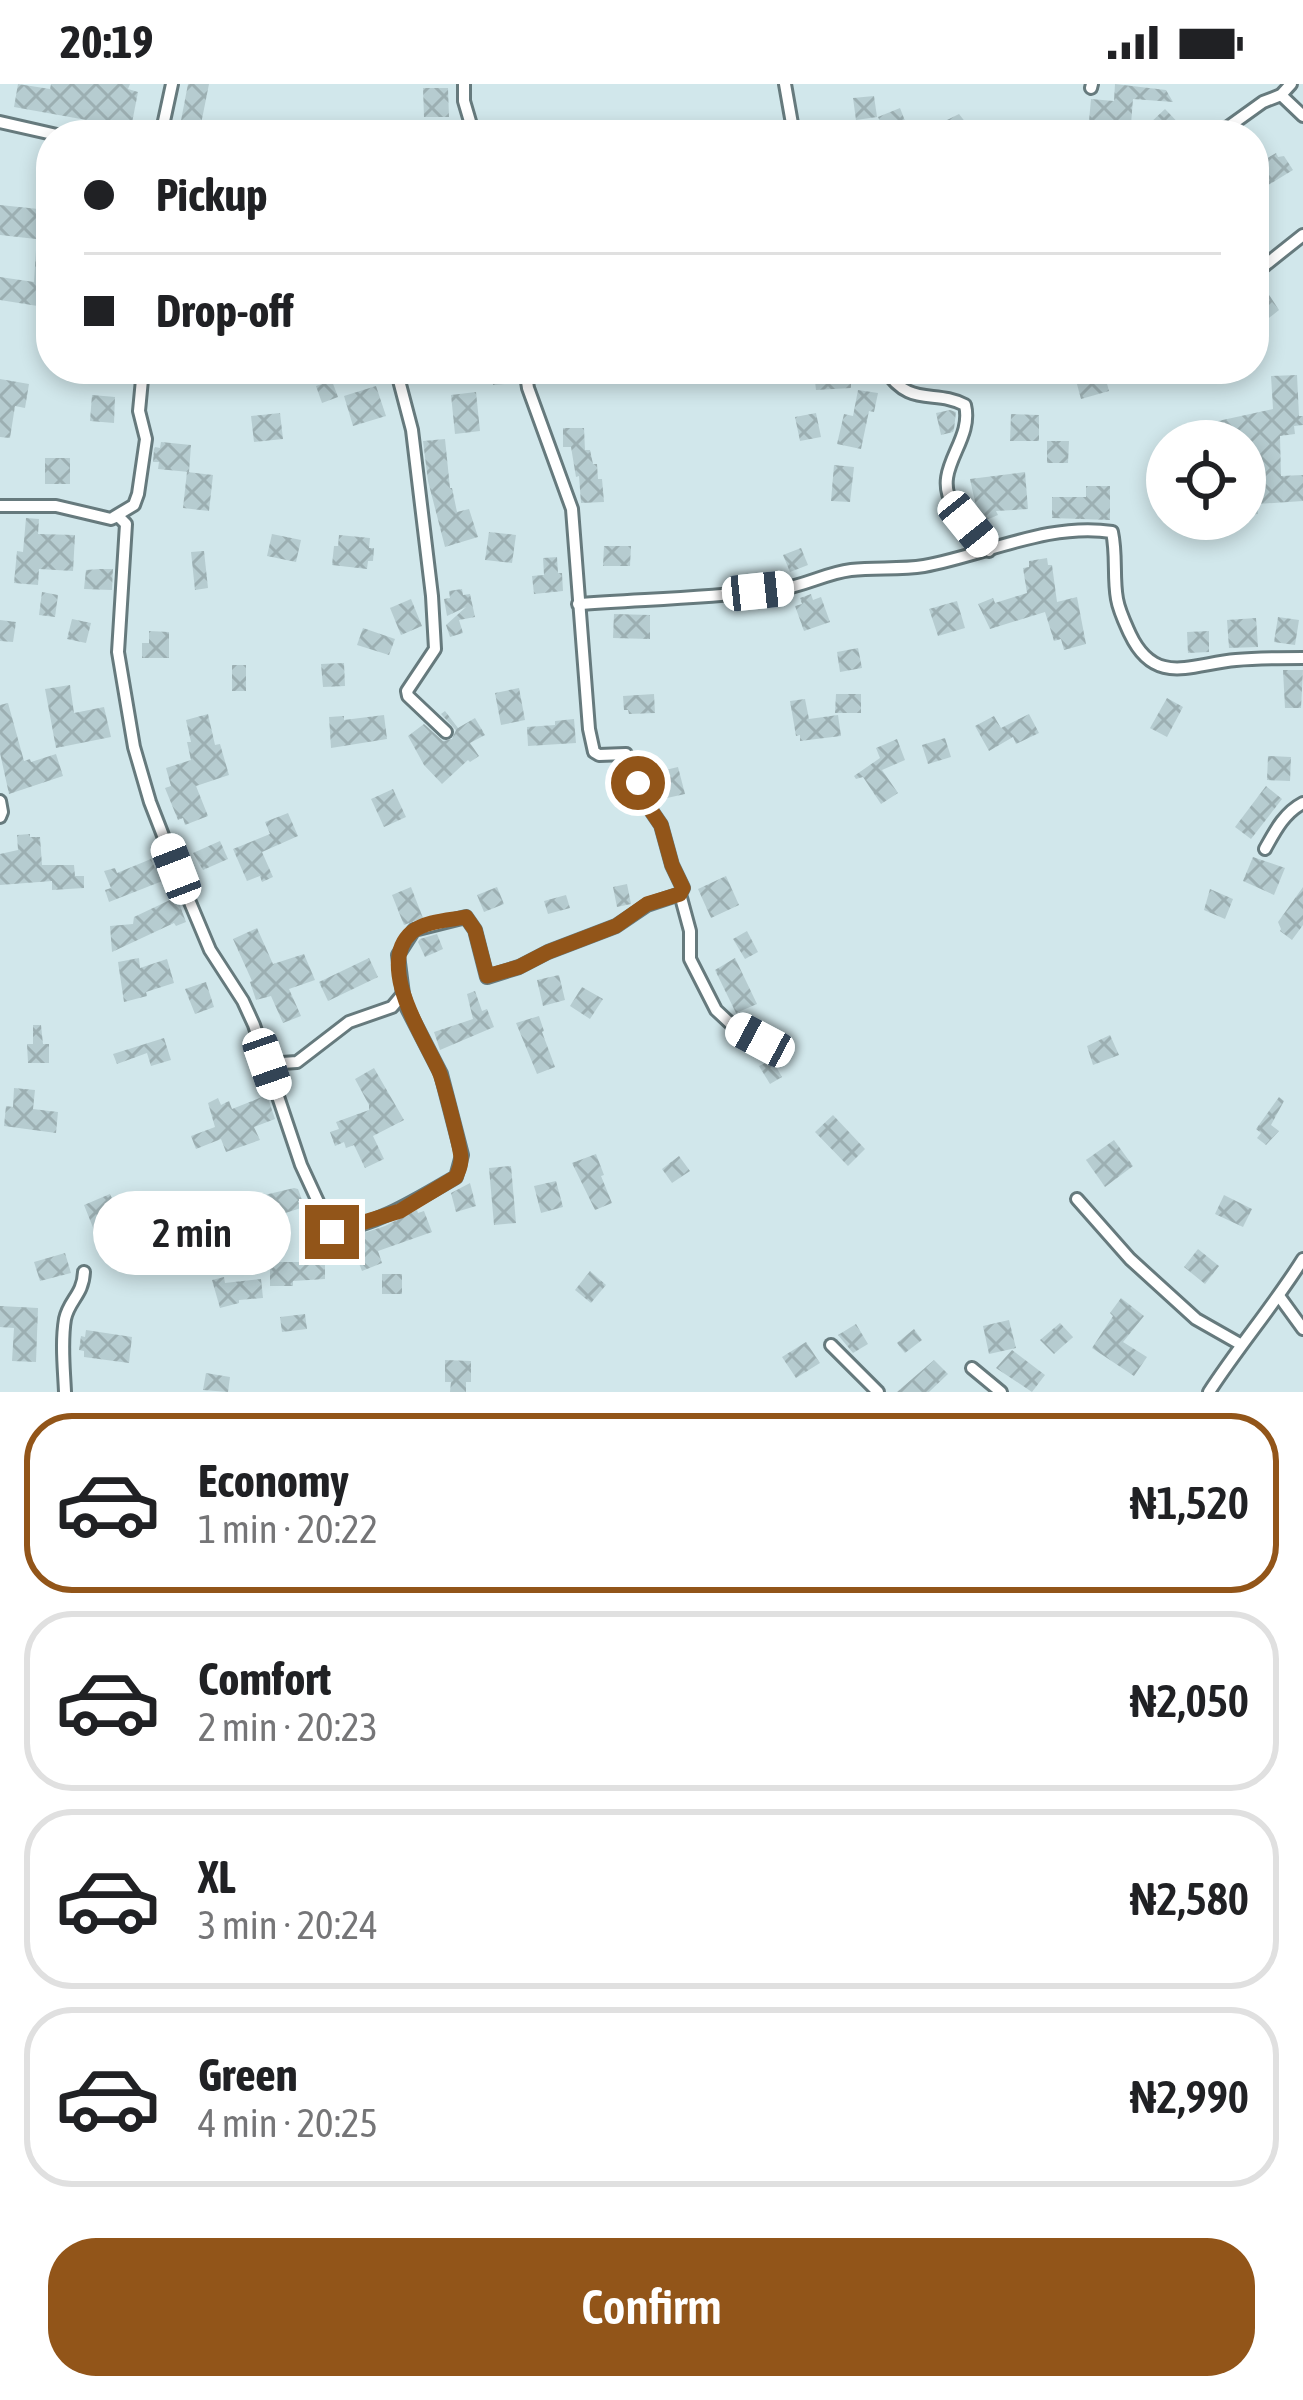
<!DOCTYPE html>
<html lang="en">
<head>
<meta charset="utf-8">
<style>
	:root { --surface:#fff; --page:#f2f2f2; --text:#202124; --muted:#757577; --line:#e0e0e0; --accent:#925519 }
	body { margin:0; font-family:"Asap Condensed",sans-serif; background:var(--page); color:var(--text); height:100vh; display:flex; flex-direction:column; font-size:45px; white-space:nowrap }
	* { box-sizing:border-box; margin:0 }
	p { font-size:39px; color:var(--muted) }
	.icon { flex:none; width:66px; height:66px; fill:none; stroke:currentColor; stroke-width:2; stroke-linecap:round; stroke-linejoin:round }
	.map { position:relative; height:1308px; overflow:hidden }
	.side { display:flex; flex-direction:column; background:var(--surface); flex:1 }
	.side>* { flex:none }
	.top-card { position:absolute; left:36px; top:36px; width:1233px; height:264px; border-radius:48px; box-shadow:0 6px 18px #0003; display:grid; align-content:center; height:264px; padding:0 48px; background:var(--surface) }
	.fabs { position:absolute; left:1146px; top:336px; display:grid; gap:24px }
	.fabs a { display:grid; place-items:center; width:120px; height:120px; border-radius:50%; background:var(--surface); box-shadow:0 6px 18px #0003; font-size:60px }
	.end { position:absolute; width:54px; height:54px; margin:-27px; border:15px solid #925519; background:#fff; box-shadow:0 0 0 6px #fff }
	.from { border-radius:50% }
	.bubble { position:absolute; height:84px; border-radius:42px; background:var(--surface); box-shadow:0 6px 18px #0003; font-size:39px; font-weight:600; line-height:84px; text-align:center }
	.car { position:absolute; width:36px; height:72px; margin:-36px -18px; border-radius:15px; box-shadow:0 0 9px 3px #0007; background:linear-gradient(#fff 24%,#345 0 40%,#fff 0 76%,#345 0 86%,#fff 0) }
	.top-card b { display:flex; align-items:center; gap:42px; height:114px; font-size:45px }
	.top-card b+b { border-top:3px solid var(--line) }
	.top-card i { width:30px; height:30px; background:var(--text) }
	ul { padding:21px 0 0; list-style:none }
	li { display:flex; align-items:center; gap:36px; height:180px; margin:0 24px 18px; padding:0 24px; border:6px solid var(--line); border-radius:48px }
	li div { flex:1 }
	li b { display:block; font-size:45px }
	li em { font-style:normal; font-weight:600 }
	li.on { border-color:var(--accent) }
	li>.icon { width:108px; height:108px; stroke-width:1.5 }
	.button { display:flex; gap:24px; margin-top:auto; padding:24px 48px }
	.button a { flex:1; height:138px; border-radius:48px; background:var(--accent); color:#fff; font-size:48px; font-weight:600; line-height:138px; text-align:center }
	.status { display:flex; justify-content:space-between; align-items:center; height:84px; padding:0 60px; background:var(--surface); direction:ltr }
	.status svg { height:33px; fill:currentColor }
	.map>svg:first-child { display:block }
</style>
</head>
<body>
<div class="status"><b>20:19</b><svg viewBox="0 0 49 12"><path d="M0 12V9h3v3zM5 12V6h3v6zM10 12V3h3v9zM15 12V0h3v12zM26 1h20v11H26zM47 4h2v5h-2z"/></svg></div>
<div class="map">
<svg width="1303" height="1308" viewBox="0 0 1303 1308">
	<defs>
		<pattern id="building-cross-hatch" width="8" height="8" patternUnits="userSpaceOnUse" patternTransform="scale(3)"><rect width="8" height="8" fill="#b6ccd0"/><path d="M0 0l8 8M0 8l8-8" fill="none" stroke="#9cafb2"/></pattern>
	</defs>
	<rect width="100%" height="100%" fill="#d1e7eb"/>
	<g fill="url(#building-cross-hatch)">
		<path d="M18,0l32,5 1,-5h79l-2,5 10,3 -7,36 -117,-21z"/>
		<path d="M188,0h21l-10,50 -20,-3z"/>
		<path d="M1115,0l51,6 7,12 -40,-3 -2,25 -42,-3 2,-22 23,2z"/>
		<path d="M423,4h25l1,29h-25z"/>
		<path d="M874,12l3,21 -21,3 -3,-22z"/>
		<path d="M900,24l9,23 -11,4h-12l-8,-18z"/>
		<path d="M1165,25l25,26h-59l18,-11z"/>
		<path d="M959,30l11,14 -3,2 2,5h-24l-6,-11z"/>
		<path d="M1276,69l2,4 6,-1 9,14 -36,22 11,19 -3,2 4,6 -15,9v-62z"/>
		<path d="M0,121l48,5 -3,30 -45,-5z"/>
		<path d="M36,166l15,1v26h-3l-4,30 -44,-7v-23l34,5z"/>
		<path d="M1260,197l19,29 -25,20v-26l4,-4 -4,-16z"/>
		<path d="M492,285h23l2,14 -24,2z"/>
		<path d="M1089,285h14l6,22 -28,8 -7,-26z"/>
		<path d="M845,286l1,6h5v12l-35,2 -2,-17z"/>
		<path d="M1297,291l2,41h4v9l-9,1 1,8 -15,2 1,40 22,-1v26l-46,3 1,10 -13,1v-21l15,-2 -1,-38 -14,5v-18h-13l-1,-3 -6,2 -7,-19 55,-12 -2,-33z"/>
		<path d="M0,295l29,5 -4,24 -10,-2 -5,32 -10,-1z"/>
		<path d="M332,297l6,16 -16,6 -6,-17z"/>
		<path d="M376,302l10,30 -33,10 -9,-30z"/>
		<path d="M858,306l20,3 -4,19 -5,-1 -8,38 -24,-5 7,-30 9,2z"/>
		<path d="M476,308l4,39 -25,3 -4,-39z"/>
		<path d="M92,311l23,2 -1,26 -24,-2z"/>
		<path d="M950,326l6,2 -2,17 -1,3 -12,3 -5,-22z"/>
		<path d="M280,329l3,26 -29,3 -3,-26z"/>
		<path d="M816,329l5,24 -21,4 -5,-24z"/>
		<path d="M1011,330l28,1v26h-29z"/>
		<path d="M563,344h21l1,22h5l3,14h4l1,15h4l2,23 -23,1 -2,-27 -3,1 -5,-30h-8z"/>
		<path d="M445,355l5,49h2l5,24 12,-3 9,28 -33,10 -17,-66 -5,-40z"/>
		<path d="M1047,357h22l-1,22h-21z"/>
		<path d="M161,358l30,3 -2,27 -31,-3 1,-7h-6l1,-13 1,-2 5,1z"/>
		<rect x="45" y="374" width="25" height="26"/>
		<path d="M834,381l20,2 -4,35 -19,-1z"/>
		<path d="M187,388l26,3 -4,36 -26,-3z"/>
		<path d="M1025,388l3,37 -32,2 2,4 -14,6 -9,-19 -5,-23z"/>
		<path d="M1086,402h24v34l-58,-2v-21h34z"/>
		<path d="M26,434l13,1 -1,15 37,1 -2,36 -34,-2 -1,16 -24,-2 3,-32 6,1z"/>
		<path d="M489,448l27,3 -4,28 -27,-3z"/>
		<path d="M272,450l29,6 -5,22 -29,-6z"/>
		<path d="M339,451l31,3 -1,10h5l-1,13h-5l-1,8 -35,-4 2,-19h4z"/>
		<path d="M604,462h27l-1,20h-27z"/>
		<path d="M801,464l7,17 -18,7 -7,-17z"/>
		<path d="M204,467l4,37 -13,2 -4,-38z"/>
		<path d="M557,473l1,16h4l1,18 -29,3 -2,-18 12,-1 -1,-17z"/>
		<path d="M1047,474l1,7h4l5,37 20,-5 9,47 -22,6 -3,-11 -7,2 -9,-29 -55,17 -12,-25 15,-6 2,5 32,-10 -4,-25 6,-1v-6z"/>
		<path d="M100,485h13l-1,21 -28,-1 2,-19z"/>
		<path d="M462,505l1,6 7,-1 5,23 -16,3 4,13 -13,4 -4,-12 20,-18 -19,9 -3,-17 6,-1 -1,-7z"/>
		<path d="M42,508l16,3 -3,22 -16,-2z"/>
		<path d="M811,510l2,6 8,-3 9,25 -26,9 -9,-25 7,-2 -2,-6z"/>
		<path d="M411,515l11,27 -21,9 -11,-27z"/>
		<path d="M957,517l8,27 -27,8 -9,-27z"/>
		<path d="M614,530l36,1v24l-37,-1z"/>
		<path d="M1278,533l21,3 -4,25 -21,-3z"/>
		<path d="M1256,534l2,29 -29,1 -2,-28z"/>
		<path d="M72,535l19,4 -5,20 -19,-4z"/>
		<path d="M0,536l16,2 -3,20 -13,-1z"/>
		<path d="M363,544l32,11 -6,16 -32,-10z"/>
		<path d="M149,547l20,1v26h-27v-15h7z"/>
		<path d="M1209,547v21l-21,1 -1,-21z"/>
		<path d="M858,564l4,20 -22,4 -3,-20z"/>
		<path d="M344,579l1,23 -22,1 -2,-23z"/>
		<rect x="232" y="581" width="14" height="26"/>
		<path d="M1283,586h20l-2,38h-16z"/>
		<path d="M70,601l4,28 30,-6 7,30 -55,11 -11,-59z"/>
		<path d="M519,604l6,32 -24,5 -6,-32z"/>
		<path d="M654,610l1,19 -26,1 -1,-4h-4l-1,-14z"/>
		<path d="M836,610h25v19h-26z"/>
		<path d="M1167,614l16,9 -16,30 -17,-9z"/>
		<path d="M805,615l4,20 29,-4 3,21 -41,5v-6l-4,1 -6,-35z"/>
		<path d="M8,619l16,58 6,-2 1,3 25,-8 7,22 -54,18 -9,-41v-48z"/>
		<path d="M445,627l13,17 17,-10 10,17 -15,8 9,13 -9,6 -2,-2 -26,24 -18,-19 -16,-29 16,-12 19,17 9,-2 4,-9 -15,-16z"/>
		<path d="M208,630l7,31 5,-1 9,31 -33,11 12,30 -23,9 -2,-7 -5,2 -13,-32 6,-2 -5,-18 25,-8 -4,-18h4l-5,-22z"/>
		<path d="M1029,630l10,19 -23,11 -3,-7 -24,14 -14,-25 19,-10 7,12z"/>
		<path d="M384,631l3,24 -56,9 -2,-31 15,-1v4z"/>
		<path d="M574,635l2,24 -48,3 -1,-19 28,-2v-4z"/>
		<path d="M945,654l6,19 -23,7 -6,-19z"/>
		<path d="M897,655l8,21 -23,10 16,23 -17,11 -18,-27 -7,2 -2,-3 26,-18 -4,-10z"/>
		<path d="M1268,672l23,1 -1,24 -23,-1z"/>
		<path d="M678,683l7,27 -18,4 -6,-27z"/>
		<path d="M1266,702l16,13 -31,40 -16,-12z"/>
		<path d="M393,705l13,28 -22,10 -13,-28z"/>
		<path d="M288,729l10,23 -36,16 11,25 -11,5 -2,-6 -13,5 -14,-32 37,-15 -5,-12z"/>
		<path d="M30,750v3h10l2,28h32l1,11h9v12l-32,2v-9l-52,4v-31l18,-4 -1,-15z"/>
		<path d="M220,757l8,18 -25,11 -10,-17z"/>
		<path d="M1253,773l32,11 -11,27 -31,-14z"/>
		<path d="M151,775l4,9 4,-2 6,14 -56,22 -4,-12 6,-2 -7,-17 11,-3 2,5z"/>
		<path d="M726,792l13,29 -28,13 -13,-29z"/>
		<path d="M172,800l14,38 -10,4 -2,-3 -62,29 -2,-26 23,-2 1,-7 38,-18 -5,-13z"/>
		<path d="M627,800l4,20 -14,3 -4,-20z"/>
		<path d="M411,803l12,31 -19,7 -12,-30z"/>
		<path d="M497,803l7,17 -20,8 -7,-17z"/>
		<path d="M1303,803v38l-11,15 -12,-9 1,-2 -3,-7z"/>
		<path d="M1210,805l23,10 -8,20 -21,-9z"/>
		<path d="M566,811l4,13 -22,6 -4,-13z"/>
		<path d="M257,844l16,36 31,-10 11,26 -26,9 12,27 -18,7 -12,-27 -15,4 -6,-18 2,-1 -19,-42z"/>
		<path d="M747,847l11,21 -13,7 -12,-20z"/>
		<path d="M437,850l6,15 -18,8 -7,-15 2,-3z"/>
		<path d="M139,874l1,10 27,-9 7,24 -28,9 1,4 -23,6 -6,-40z"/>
		<path d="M369,874l9,19 -50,24 -9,-19z"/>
		<path d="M735,874l22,46 -21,9 -21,-43z"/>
		<path d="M559,891l6,25 -22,6 -6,-26z"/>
		<path d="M206,898l8,25 -19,7 -10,-25z"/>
		<path d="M582,903l21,12 -13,20 -20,-13z"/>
		<path d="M475,907l7,20 5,-2 7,18 -54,23 -6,-18 39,-13 -6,-25z"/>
		<path d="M539,932l5,15 -2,1 13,35 -18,7 -21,-51z"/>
		<path d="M33,941h8l2,19h6v19h-21l-1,-19h6z"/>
		<path d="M1110,951l9,20 -26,10 -6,-19z"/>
		<path d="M164,954l7,22 -20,6 -4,-13 -30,11 -4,-10z"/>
		<path d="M772,976l10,17 -12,7 -11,-18z"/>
		<path d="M374,984l30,52 -31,16 11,23 -19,9 -11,-23 -8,3 -2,-6 -9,4 -5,-14 9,-3 -3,-7 33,-12v-5l-14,-26z"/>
		<path d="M14,1004l21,2 -2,19 25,3 -2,21 -52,-7 2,-20 7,1z"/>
		<path d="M267,1011l8,24 -21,8 6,13 -34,12 -5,-13 -25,10 -5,-13 24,-9 -7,-24 10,-5 3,7 8,-4 3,8z"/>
		<path d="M1279,1013l5,4 -13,24 8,6 -13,14 -9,-7 4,-5 -5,-4z"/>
		<path d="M833,1031l32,34 -17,17 -33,-34z"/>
		<path d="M1114,1056l19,26 -28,21 -19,-27z"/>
		<path d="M596,1070l8,21 -3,1 11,27 -17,7 -23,-47z"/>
		<path d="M679,1072l11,15 -18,12 -10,-14z"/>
		<path d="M511,1082l5,57 -22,2 -5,-57z"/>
		<path d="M556,1097l7,26 -22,6 -7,-27z"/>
		<path d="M470,1099l6,23 -20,6 -5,-19z"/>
		<path d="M294,1104l4,1 4,11 -4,1 3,7 -28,9 -24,3 -6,-20z"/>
		<path d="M110,1110l10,21 -3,2 4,12 -10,4 -3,-9 -14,6 -10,-25z"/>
		<path d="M1224,1111l28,14 -9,18 -28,-13z"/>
		<path d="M417,1126l1,3 6,-2 8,21 -54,19 4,12 -20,8 -13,-33 36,-12z"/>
		<path d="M302,1165l23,4v26l-32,2v5h-23v-24h32z"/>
		<path d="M1198,1165l21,17 -14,18 -21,-17z"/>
		<path d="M65,1169l6,20 -31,8 -6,-19z"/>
		<path d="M590,1187l16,14 -15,18 -16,-13z"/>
		<rect x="382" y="1190" width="20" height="20"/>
		<path d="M224,1193l1,6 36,-4 2,19 -24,2v3l-19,5 -8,-28z"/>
		<path d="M1121,1214l23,18 -21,26 24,15 -13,19 -42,-28 21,-32 -3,-3z"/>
		<path d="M0,1222l38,2 -2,54 -24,-1 2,-33 -14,-1z"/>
		<path d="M305,1230l2,15 -25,3 -2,-15z"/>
		<path d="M1009,1236l7,28 -27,6 -6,-28z"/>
		<path d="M1060,1239l13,14 -19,17 -14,-14z"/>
		<path d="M856,1240l12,20 -15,9 -15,-18z"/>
		<path d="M914,1245l8,11 -17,13 -8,-10z"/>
		<path d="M86,1246l46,7 -3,26 -45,-6v-6l-5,-1 2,-14 4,1z"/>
		<path d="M806,1258l14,21 -24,15 -14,-21z"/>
		<path d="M1012,1266l33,25 -13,17 -36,-24z"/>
		<path d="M445,1276l26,1v21h-5v10h-16l1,-10h-6z"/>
		<path d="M934,1276l14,14 -19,18h-32z"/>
		<path d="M206,1289l24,4 -2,15 -25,-2z"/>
	</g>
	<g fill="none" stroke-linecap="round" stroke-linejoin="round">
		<defs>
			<g id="minor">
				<path d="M464,0v17l10,34"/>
				<path d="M785,0l9,51"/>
				<path d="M1091,4l1,-4"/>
				<path d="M1281,11l22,21"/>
				<path d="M0,38l57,13"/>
				<path d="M161,51l11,-51"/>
				<path d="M1217,51l46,-33 18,-7 10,-11"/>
				<path d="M1254,190l49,-39"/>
				<path d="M396,285l16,61 20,166 3,53 -28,42 1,5 38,36"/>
				<path d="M525,285l3,19 44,121 17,220 5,23 5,3 27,-1 22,52 13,19 11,40 11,23 -3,6 10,37v28l26,51 15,14 52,30"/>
				<path d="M885,285c24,39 50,20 80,36 9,37 -34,64 -12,100 9,17 25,30 36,46"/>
				<path d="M0,422h56l55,13 7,-3 8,8 -8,128 16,95 16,55 26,67 34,81 33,51 11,24 47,140 31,67c47,-8 84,-32 124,-55l6,-22 -21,-81 -34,-66 -4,-14 -5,-39 16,-25 52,-13 9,13 12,47 32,-10 29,-15 68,-26 31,-21 33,-11"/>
				<path d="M114,433l20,-12 4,-11 8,-55 -7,-28 4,-42"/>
				<path d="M578,520c68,-5 135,-6 202,-15 24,-3 46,-16 71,-19 24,-3 48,0 73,-4 61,-11 125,-44 188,-34 5,23 1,45 5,67 2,12 8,24 13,35 25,53 61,30 106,26 22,-2 45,-2 67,-2"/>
				<path d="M0,717l2,11 -2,5"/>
				<path d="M1265,765c10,-18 19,-36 38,-46"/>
				<path d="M267,980l30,-2 52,-40 43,-15 11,-13"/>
				<path d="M1077,1115l53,60 66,60 44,25"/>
				<path d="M1279,1212l24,33"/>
				<path d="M831,1261l47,47"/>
				<path d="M972,1284l29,24"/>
				<path d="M65,1308c-1,-24 -4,-49 0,-73 4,-19 18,-24 19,-47"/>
				<path d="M1209,1308c30,-46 65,-87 94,-133"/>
			</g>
		</defs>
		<use href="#minor" stroke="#667a7d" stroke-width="16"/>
		<use href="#minor" stroke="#fff" stroke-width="10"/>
	</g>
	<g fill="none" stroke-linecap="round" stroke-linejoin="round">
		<path stroke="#925519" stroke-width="15" d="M332,1148l68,-21 56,-34c3,-8 5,-10 5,-18 0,-10 -18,-80 -23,-90 -15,-33 -63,-105 -26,-137 13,-11 38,-12 54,-15l9,13 12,46 32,-9 29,-15 68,-26 31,-22 33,-10 3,-6 -11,-23 -11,-40 -13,-19 -10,-23"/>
	</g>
</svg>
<div class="fabs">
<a><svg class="icon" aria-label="locate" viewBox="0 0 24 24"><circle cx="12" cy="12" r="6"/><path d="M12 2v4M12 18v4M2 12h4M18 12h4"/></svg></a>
</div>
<i class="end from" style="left:638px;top:699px"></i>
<i class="end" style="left:332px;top:1148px"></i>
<div class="bubble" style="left:93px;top:1107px;width:198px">2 min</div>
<i class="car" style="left:968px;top:440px;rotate:141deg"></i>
<i class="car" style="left:758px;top:507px;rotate:84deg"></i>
<i class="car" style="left:176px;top:785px;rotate:339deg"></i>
<i class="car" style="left:760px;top:956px;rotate:298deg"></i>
<i class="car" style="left:267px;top:980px;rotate:161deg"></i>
<div class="top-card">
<b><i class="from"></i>Pickup</b>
<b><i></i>Drop-off</b>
</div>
</div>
<section class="side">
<ul>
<li class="on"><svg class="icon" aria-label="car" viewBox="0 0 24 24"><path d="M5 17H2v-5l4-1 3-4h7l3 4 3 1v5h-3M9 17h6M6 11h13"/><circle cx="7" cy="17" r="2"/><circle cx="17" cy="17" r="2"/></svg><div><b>Economy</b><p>1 min · 20:22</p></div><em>₦1,520</em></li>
<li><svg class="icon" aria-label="car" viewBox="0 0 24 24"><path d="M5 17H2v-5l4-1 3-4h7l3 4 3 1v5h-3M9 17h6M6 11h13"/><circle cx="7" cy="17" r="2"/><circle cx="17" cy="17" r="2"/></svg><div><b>Comfort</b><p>2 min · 20:23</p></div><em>₦2,050</em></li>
<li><svg class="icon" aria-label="car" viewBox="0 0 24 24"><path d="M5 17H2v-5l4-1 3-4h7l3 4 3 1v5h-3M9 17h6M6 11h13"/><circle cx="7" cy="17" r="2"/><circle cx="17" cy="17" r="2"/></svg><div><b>XL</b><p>3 min · 20:24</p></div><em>₦2,580</em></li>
<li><svg class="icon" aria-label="car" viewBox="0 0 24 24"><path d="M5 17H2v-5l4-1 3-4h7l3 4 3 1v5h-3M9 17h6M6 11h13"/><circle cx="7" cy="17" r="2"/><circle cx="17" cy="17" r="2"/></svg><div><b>Green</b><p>4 min · 20:25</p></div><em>₦2,990</em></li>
</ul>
<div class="button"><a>Confirm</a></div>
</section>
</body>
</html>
